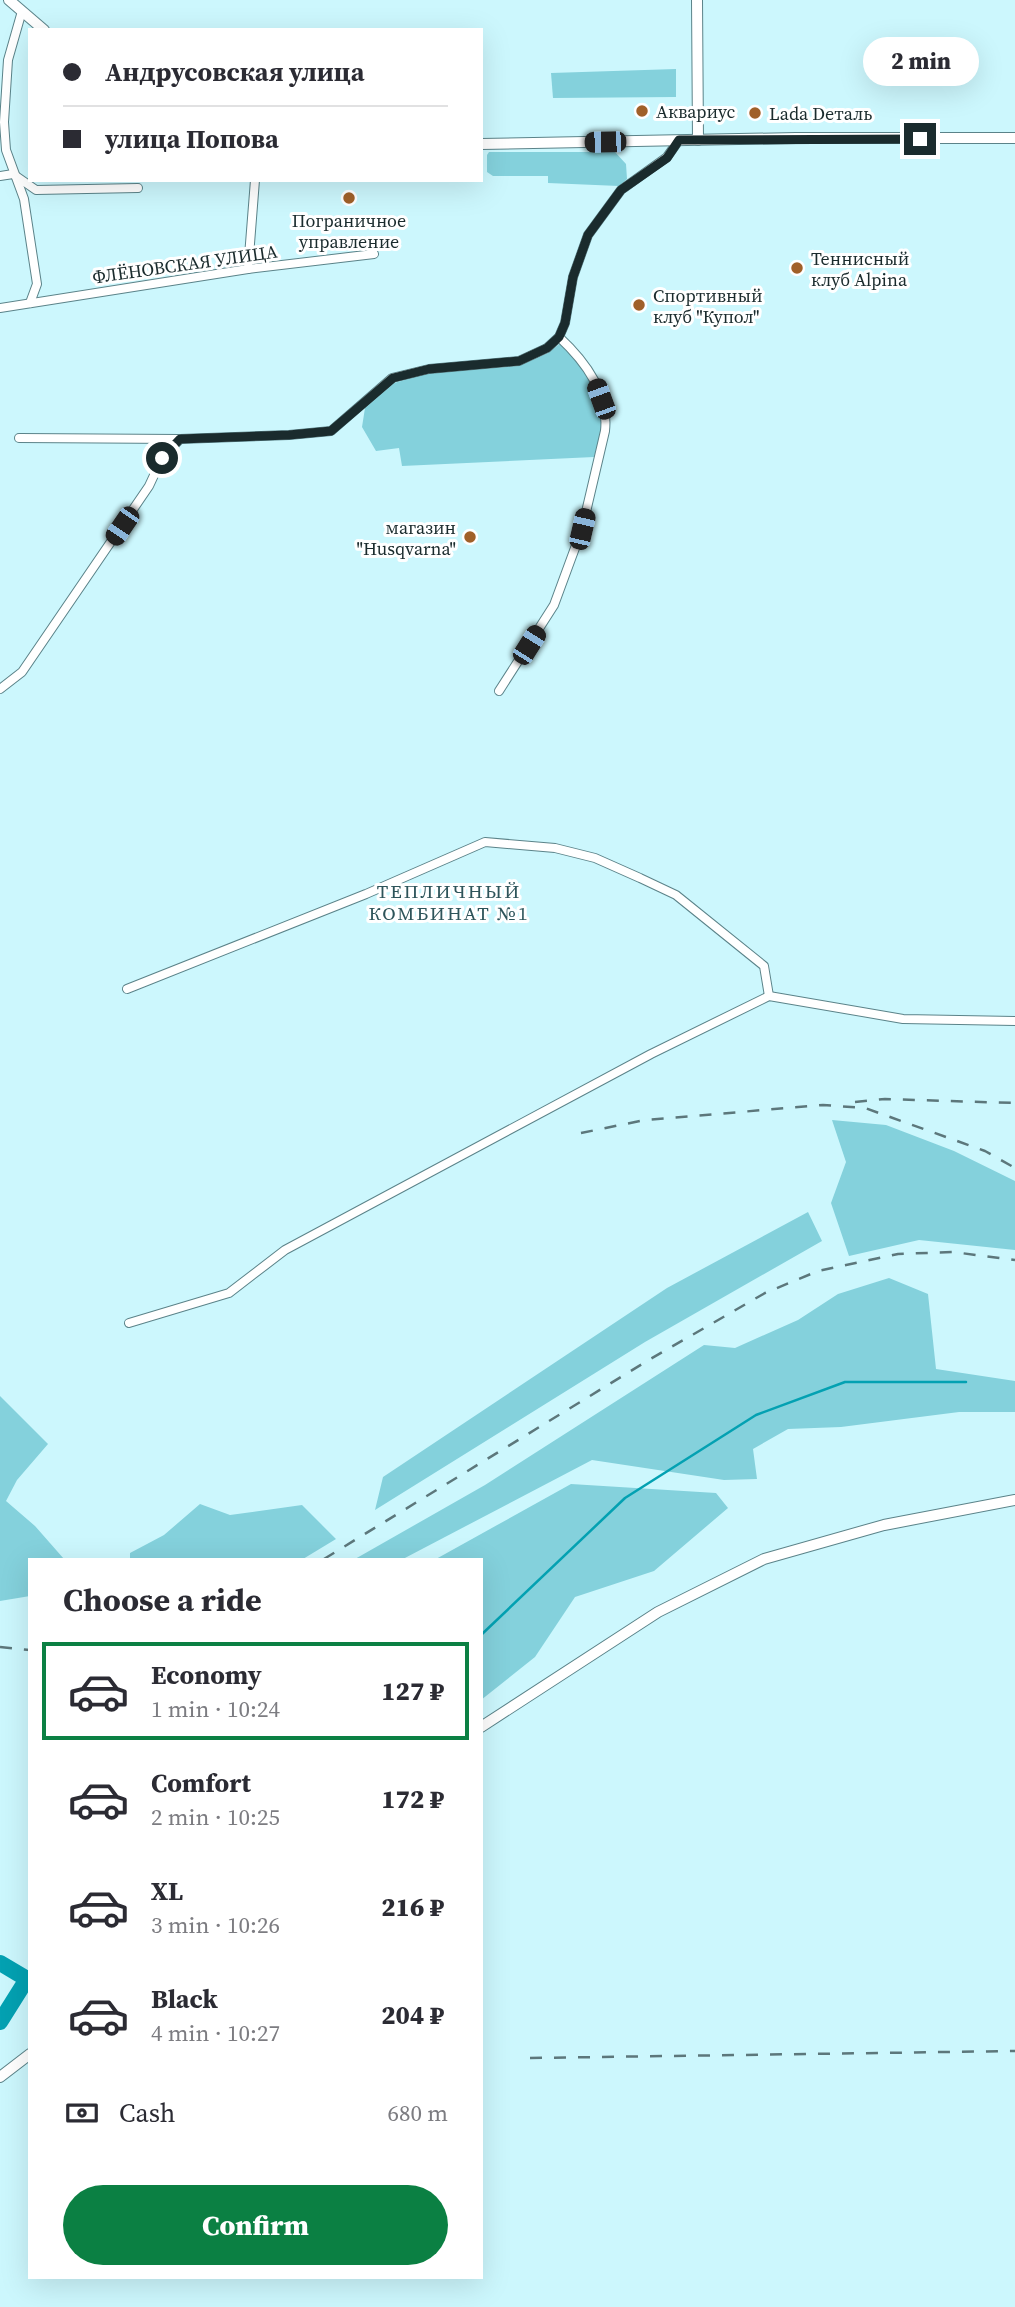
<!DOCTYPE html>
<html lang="en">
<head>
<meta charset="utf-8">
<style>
	:root { --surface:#fff; --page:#f7f7f7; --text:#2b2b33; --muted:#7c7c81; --line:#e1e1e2; --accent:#0b8043 }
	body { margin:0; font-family:"Source Serif 4",serif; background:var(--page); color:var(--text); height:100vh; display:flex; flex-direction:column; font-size:26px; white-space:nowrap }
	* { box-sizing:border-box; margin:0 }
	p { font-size:23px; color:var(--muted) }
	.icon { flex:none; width:38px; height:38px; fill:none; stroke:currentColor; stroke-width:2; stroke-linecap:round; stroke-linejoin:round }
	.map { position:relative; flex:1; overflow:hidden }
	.panel { position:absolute; left:28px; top:1558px; width:455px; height:721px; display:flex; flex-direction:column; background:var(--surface); border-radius:0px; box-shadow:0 7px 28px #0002 }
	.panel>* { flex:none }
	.top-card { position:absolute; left:28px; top:28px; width:455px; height:154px; border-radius:0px; box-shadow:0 7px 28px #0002; display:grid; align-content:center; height:154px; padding:0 35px; background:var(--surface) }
	.end { position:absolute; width:32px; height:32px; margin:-16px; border:9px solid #1a2b2d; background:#fff; box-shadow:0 0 0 4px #fff }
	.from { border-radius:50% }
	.bubble { position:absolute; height:49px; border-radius:24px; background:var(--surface); box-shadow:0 7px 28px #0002; font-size:23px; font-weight:800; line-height:49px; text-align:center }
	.car { position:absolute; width:21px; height:42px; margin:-21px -10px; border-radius:9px; box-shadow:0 0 5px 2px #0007; background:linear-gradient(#222 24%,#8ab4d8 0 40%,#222 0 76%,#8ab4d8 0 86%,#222 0) }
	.top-card b { display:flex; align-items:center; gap:24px; height:66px; font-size:26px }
	.top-card b+b { border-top:2px solid var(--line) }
	.top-card i { width:18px; height:18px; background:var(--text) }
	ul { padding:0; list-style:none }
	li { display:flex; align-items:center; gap:21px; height:98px; margin:0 14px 10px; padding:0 21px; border:4px solid transparent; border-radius:0px }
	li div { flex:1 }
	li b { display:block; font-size:26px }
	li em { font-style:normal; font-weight:800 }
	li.active { border-color:var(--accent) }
	li>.icon { width:63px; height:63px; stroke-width:1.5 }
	h2 { padding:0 35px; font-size:32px; line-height:84px }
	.pay { display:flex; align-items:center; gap:18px; height:77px; padding:0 35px; font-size:26px }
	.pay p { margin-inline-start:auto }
	.button { display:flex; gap:14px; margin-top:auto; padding:14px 35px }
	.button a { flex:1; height:80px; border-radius:42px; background:var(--accent); color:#fff; font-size:28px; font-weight:800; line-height:80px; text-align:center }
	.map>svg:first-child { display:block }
</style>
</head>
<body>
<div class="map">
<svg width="1015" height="2307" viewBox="0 0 1015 2307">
	<rect width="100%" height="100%" fill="#ccf7fd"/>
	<g fill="#84d1dc">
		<path d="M676,69v28l-123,1 -2,-25z"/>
		<path d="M489,152h126l11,12 1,15 -8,7 -71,-3v-7h-55l-6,-4v-17z"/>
		<path d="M561,343c18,19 41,48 41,76 0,13 -5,26 -8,38l-192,9 -3,-18 -23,3 -14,-24 3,-19 29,-25 35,-10 90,-7 29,-13z"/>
		<path d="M832,1120l54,5 68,26 61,30v69l-96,-10 -70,16 -18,-53 15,-41z"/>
		<path d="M808,1212l14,29 -177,101 -270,168 8,-33 284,-189z"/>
		<path d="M889,1278l39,16 8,75 79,12v31h-56l-118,15 -53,2 -35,20 4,30 -33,1 -132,-20 -189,99h-48l130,-74 219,-140 31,3 63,-28 40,-26z"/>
		<path d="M0,1396l48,48 -31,36 -11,21 29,25 29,33h-34v37l-30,5z"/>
		<path d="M571,1484l145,9 12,15 -74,63 -79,26 -40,60 -54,43v-141h-45z"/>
		<path d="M200,1504l30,11 72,-10 34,34 -33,20h-173v-6l34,-18z"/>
	</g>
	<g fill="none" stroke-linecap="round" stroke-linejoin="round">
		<g stroke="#03a1b2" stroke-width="2.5">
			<path d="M481,1635l144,-137 131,-83 89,-33h121"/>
			<path d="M27,1979l3,-5"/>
		</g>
		<path stroke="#03a1b2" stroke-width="16" d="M0,1963l27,16 -27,43"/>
		<defs>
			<g id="minor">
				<path d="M22,11l-14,49 -4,62 2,28 18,49 13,85 -7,19"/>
				<path d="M0,176l13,-2 23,16 102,-2"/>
				<path d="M248,269l7,-89"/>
				<path d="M0,308l248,-39 126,-15"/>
				<path d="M19,438l161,1 109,-4 42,-4 61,-53 37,-9 90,-8 28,-13 12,-11 6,-14 8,-46 15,-42 33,-45 46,-33 12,-17"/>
				<path d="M0,689l22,-17 127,-186 13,-28 18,-19"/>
				<path d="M499,691l55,-86 28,-76 23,-98c4,-37 -20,-70 -46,-94"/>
				<path d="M127,989l239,-95 119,-52 70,6 40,10 45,20 36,17 88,71 5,30"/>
				<path d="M129,1323l100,-30 56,-43 366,-196 118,-58 134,23 112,2"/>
			</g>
			<g id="tertiary">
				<path d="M9,0l35,30"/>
				<path d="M697,0l1,140"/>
				<path d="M481,144l315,-6h219"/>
				<path d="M481,1727l177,-115 106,-53 120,-34 131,-25"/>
				<path d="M0,2077l30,-23"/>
			</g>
		</defs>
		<use href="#minor" stroke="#5b8389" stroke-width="10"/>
		<use href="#tertiary" stroke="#5b8389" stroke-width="12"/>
		<use href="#minor" stroke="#fff" stroke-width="8"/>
		<use href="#tertiary" stroke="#fff" stroke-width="10"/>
		<g stroke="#5c777b" stroke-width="2.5" stroke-dasharray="12 12" stroke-linecap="butt">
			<path d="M855,1102l30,-3 130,4"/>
			<path d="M581,1133l64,-13 178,-15 42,3 120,43 30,17"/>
			<path d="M324,1559l323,-198 118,-68 53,-22 80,-17 55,-2 62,8"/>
			<path d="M0,1647l30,3"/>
			<path d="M530,2058l485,-7"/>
		</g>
	</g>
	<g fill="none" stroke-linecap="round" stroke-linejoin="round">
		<path stroke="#1a2b2d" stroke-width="9" d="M162,458l18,-19 109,-4 42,-4 62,-53 36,-9 90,-8 28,-13 12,-11 6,-14 8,-46 15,-42 33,-45 46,-32 12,-18 241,-1"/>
	</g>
	<g fill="#a06029" stroke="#fff" stroke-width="2.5">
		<circle cx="642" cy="111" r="7"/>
		<circle cx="755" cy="113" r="7"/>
		<circle cx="349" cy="198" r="7"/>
		<circle cx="797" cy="268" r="7"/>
		<circle cx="639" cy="305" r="7"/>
		<circle cx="470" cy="537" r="7"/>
	</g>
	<g text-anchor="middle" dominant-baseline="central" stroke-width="6" stroke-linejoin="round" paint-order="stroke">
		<g font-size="18" fill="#1a2b2d" stroke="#fff" text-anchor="start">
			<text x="656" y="111">Аквариус</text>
			<text x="769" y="113">Lada Dеталь</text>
			<text x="349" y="220" text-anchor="middle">Пограничное<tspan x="349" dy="21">управление</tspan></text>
			<text x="811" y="258">Теннисный<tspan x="811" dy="21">клуб Alpina</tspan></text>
			<text x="653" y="295">Спортивный<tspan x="653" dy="21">клуб "Купол"</tspan></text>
			<text x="456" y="527" text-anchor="end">магазин<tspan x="456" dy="21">"Husqvarna"</tspan></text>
		</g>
		<g font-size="18" fill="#1a2b2d" stroke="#fff">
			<text transform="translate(185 264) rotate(-8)">ФЛЁНОВСКАЯ УЛИЦА</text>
		</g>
		<g font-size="19" letter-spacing="2" fill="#2d545a" stroke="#fff">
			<text x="449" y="891">ТЕПЛИЧНЫЙ<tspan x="449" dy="22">КОМБИНАТ №1</tspan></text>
		</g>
	</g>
</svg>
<i class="end from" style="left:162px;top:458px"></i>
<i class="end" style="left:920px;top:139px"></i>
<div class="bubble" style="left:863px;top:37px;width:116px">2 min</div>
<i class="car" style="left:605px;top:142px;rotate:269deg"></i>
<i class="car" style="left:601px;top:399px;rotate:340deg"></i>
<i class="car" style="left:122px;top:526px;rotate:214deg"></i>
<i class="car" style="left:582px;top:529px;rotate:13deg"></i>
<i class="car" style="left:529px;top:645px;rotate:32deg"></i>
<div class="top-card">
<b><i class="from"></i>Андрусовская улица</b>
<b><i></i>улица Попова</b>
</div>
<section class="panel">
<h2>Choose a ride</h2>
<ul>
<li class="active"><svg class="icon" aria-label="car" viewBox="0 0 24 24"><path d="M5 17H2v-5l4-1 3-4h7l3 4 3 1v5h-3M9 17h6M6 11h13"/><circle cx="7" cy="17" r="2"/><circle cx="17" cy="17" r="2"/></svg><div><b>Economy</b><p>1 min · 10:24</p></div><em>127 ₽</em></li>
<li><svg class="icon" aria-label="car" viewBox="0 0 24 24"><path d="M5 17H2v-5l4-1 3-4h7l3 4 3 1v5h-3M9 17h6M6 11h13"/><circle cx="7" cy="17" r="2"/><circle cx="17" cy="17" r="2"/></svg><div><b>Comfort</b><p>2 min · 10:25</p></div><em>172 ₽</em></li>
<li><svg class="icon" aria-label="car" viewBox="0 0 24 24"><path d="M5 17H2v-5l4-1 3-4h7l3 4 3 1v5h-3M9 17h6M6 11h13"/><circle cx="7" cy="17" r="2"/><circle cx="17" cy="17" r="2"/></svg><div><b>XL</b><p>3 min · 10:26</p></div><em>216 ₽</em></li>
<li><svg class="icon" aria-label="car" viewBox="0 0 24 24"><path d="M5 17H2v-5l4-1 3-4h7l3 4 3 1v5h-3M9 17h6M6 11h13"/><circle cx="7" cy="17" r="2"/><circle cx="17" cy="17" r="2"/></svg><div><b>Black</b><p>4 min · 10:27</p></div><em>204 ₽</em></li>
</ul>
<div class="pay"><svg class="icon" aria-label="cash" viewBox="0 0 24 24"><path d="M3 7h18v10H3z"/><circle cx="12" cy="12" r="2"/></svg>Cash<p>680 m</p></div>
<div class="button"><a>Confirm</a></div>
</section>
</div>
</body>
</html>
